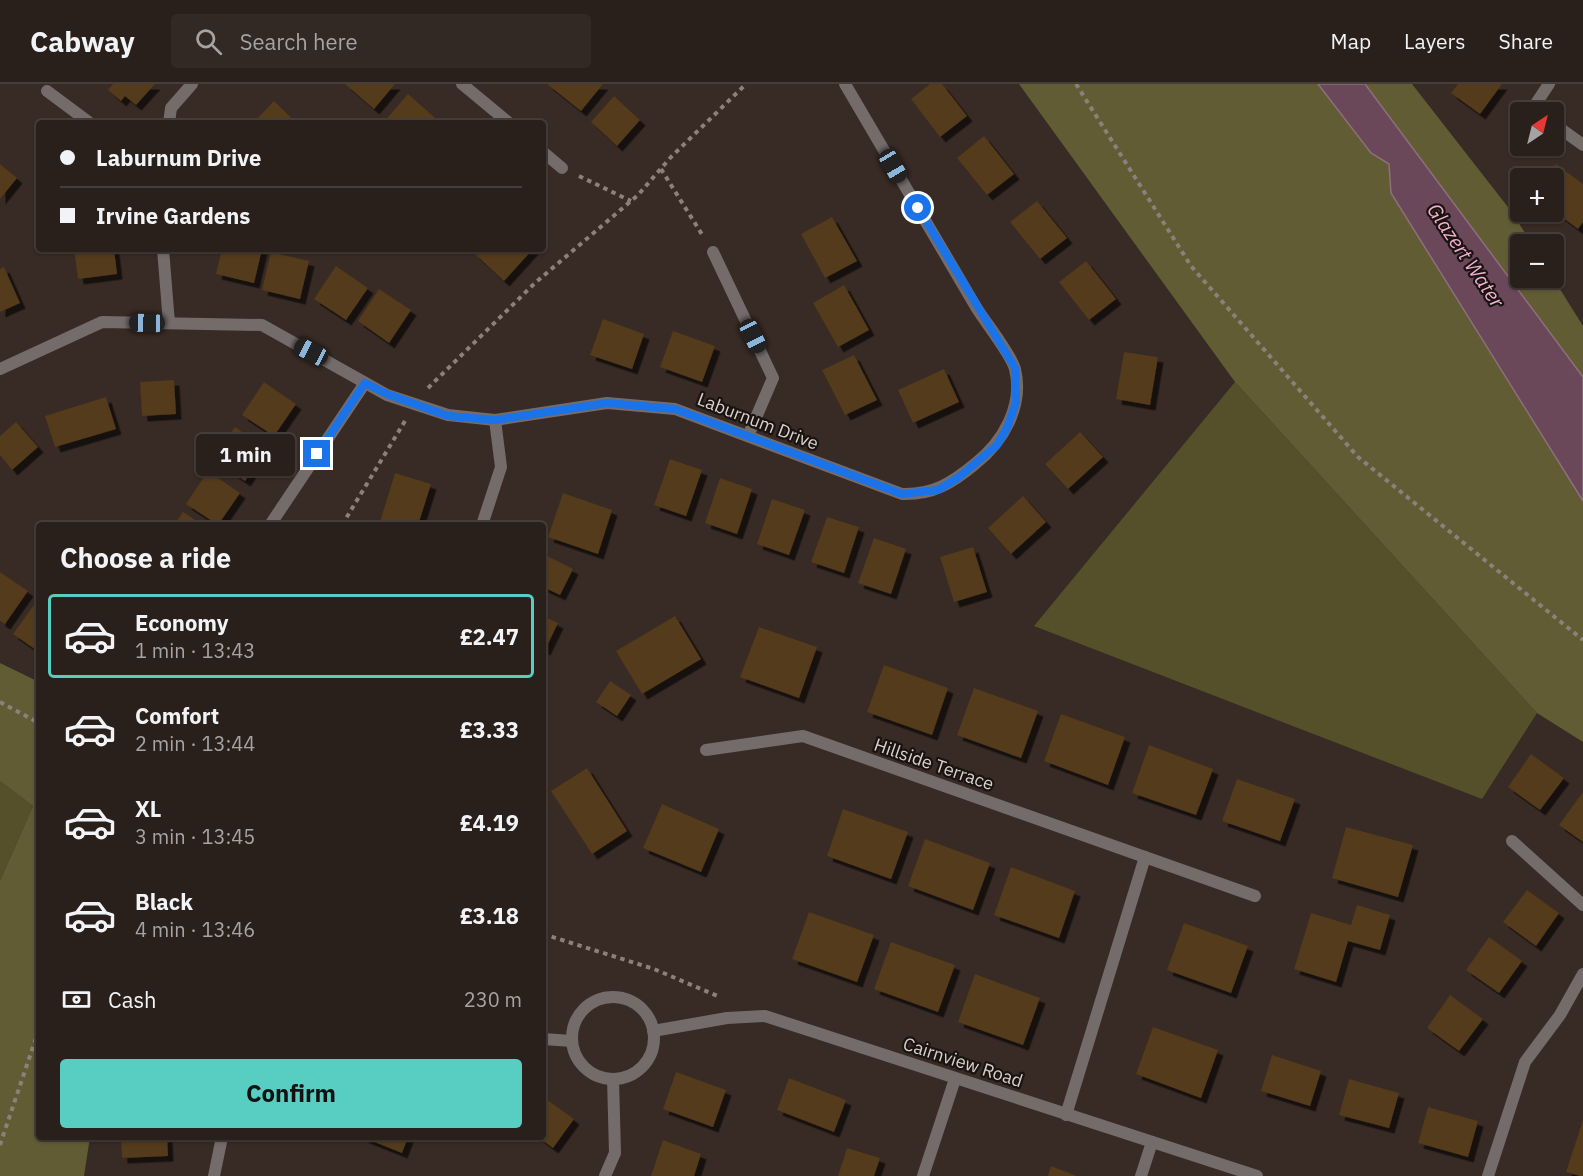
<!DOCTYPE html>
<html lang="en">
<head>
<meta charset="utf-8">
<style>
	:root { --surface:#2a201b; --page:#322824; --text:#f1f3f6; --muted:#a5a3a3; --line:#463e3a; --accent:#57cec1 }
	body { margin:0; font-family:"IBM Plex Sans",sans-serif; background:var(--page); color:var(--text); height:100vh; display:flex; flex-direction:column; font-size:22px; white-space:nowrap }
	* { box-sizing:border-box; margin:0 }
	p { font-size:20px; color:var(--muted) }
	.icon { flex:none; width:33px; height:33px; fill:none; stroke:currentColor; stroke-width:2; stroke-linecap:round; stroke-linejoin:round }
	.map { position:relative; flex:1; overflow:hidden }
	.side { position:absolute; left:36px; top:438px; width:510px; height:618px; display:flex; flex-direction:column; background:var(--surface); border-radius:6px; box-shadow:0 2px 4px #0004,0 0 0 2px var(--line) }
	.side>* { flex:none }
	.hud { position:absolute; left:36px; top:36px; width:510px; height:132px; border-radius:6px; box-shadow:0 2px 4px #0004,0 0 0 2px var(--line); display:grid; align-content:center; height:132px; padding:0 24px; background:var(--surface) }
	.needle { width:39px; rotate:35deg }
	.fabs { position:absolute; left:1510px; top:18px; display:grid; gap:12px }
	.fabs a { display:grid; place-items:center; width:54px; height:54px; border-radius:6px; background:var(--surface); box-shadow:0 2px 4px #0004,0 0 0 2px var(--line); font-size:30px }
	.end { position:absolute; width:27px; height:27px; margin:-14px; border:8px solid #1a73e8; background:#fff; box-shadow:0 0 0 3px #fff }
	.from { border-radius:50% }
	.bubble { position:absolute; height:42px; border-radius:6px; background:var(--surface); box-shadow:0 2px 4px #0004,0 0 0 2px var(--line); font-size:20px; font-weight:700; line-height:42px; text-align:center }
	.car { position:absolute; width:18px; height:36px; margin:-18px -9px; border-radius:8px; box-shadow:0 0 4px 2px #0007; background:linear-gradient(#222 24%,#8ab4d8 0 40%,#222 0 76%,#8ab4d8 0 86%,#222 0) }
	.hud b { display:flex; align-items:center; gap:21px; height:57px; font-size:22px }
	.hud b+b { border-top:2px solid var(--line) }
	.hud i { width:15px; height:15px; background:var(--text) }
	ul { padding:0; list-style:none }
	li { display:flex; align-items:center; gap:18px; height:84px; margin:0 12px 9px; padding:0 12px; border:3px solid transparent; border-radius:6px }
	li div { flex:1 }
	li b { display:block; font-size:22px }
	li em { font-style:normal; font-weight:700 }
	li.current { border-color:var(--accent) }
	li>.icon { width:54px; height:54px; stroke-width:1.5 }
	h2 { padding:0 24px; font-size:27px; line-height:72px }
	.pay { display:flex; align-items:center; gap:15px; height:66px; padding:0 24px; font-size:22px }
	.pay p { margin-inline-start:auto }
	.cta { display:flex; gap:12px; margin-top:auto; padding:12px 24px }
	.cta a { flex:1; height:69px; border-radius:6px; background:var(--accent); color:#111; font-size:24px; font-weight:700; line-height:69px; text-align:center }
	header { display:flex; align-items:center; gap:36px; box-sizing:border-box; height:84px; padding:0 30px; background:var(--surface); border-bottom:2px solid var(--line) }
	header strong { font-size:28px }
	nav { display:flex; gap:33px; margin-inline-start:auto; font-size:21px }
	.search { width:420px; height:54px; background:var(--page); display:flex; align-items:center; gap:15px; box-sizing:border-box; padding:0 21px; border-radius:6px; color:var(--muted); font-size:22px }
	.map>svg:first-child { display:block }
</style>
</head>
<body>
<header>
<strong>Cabway</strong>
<div class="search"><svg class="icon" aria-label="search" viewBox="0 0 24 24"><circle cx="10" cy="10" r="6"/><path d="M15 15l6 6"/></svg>Search here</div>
<nav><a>Map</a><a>Layers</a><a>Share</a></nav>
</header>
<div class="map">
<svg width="1583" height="1092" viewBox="0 0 1583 1092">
	<defs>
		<filter id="shadow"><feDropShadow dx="5.5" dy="5.5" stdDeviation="0" flood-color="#0009"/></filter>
	</defs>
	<rect width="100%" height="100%" fill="#382a24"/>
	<g fill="#56502a">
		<path d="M1235,298l302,331 -55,86 -448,-173z"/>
		<path d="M0,697l33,25 -33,75z"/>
	</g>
	<g fill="#625c35">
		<path d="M1019,0h299l53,69 18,11 2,29 192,308v241l-46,-29 -302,-331z"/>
		<path d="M1365,0h47l99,127 21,33h-11v34h32l30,48v51z"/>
		<path d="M0,579l39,19v455h51l-6,39h-84v-295l33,-75 -33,-25z"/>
	</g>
	<path fill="#6b475a" stroke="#8c707c" stroke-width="1.5" d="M1318,0h47l218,293v124l-192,-308 -2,-29 -18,-11z"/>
	<g fill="#523a1a" filter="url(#shadow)">
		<path d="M113,0h42l-19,21 -11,-9 -4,5 -13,-11z"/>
		<path d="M345,0h50l-21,25z"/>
		<path d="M547,0h56l-22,27z"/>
		<path d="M930,0h12l25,32 -27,21 -29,-38z"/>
		<path d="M1458,0h44l-22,30 -29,-21z"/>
		<path d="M408,10l33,29h-58z"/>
		<path d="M614,12l26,24 -23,26 -26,-24z"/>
		<path d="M274,17l22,21 -43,1z"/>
		<path d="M984,52l30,38 -27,21 -30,-37z"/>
		<path d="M0,80l17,14 -17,21z"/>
		<path d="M1556,80l27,20v38l-5,7 -24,-18v-33h-8z"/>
		<path d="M1037,117l30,37 -27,21 -30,-37z"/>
		<path d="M832,133l25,44 -32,17 -24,-44z"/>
		<path d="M74,165h40l3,25 -39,5z"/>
		<path d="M222,165h40l-8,34 -38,-9z"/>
		<path d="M478,165h55l-29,32 -30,-28z"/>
		<path d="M271,168l38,9 -9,38 -38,-9z"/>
		<path d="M1086,177l30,38 -27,21 -30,-38z"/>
		<path d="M336,182l32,22 -22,32 -32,-21z"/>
		<path d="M4,183l16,36 -20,9v-43z"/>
		<path d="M844,201l25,45 -31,17 -25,-44z"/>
		<path d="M379,205l32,21 -22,33 -31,-22z"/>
		<path d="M603,235l41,15 -12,35 -42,-14z"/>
		<path d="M673,247l42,15 -13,36 -42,-15z"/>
		<path d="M1124,268l34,5 -8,48 -34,-6z"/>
		<path d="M854,271l23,45 -32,15 -23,-45z"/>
		<path d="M944,285l15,33 -46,21 -15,-33z"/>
		<path d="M174,296l2,34 -34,2 -2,-34z"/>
		<path d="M264,298l32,22 -22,32 -32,-21z"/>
		<path d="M106,313l10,32 -61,18 -10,-31z"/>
		<path d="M16,338l22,25 -26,23 -12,-15v-19z"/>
		<path d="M235,343l32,22 -22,32 -32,-22z"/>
		<path d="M1080,348l23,25 -35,32 -23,-25z"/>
		<path d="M670,375l32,11 -16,46 -32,-11z"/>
		<path d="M208,387l32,22 -22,32 -32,-21z"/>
		<path d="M395,389l36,11 -13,41h-39z"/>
		<path d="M720,394l32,11 -15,45 -32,-11z"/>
		<path d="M563,409l49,17 -14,44 -50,-17z"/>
		<path d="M1023,412l23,26 -35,32 -23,-26z"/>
		<path d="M772,415l33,11 -16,45 -32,-11z"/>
		<path d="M183,428l20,13h-29z"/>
		<path d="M827,433l32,10 -15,46 -33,-11z"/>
		<path d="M874,454l32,11 -15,45 -33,-11z"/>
		<path d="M973,463l14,45 -33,10 -14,-45z"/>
		<path d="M543,470l30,15 -13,26 -17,-8z"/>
		<path d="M0,488l28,19 -23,33 -5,-3z"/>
		<path d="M39,514v54l-26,-18z"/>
		<path d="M543,532l15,7 -13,27 -2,-1z"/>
		<path d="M675,532l26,43 -59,35 -26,-43z"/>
		<path d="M759,543l58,20 -18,51 -59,-21z"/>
		<path d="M884,581l64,23 -16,47 -65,-23z"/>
		<path d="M610,597l21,14 -14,21 -21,-14z"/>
		<path d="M974,604l64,23 -17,47 -64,-23z"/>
		<path d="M1061,630l64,23 -17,48 -64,-24z"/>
		<path d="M1149,661l64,24 -17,46 -64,-22z"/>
		<path d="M1531,670l33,24 -24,32 -32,-23z"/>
		<path d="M587,684l40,63 -35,23 -41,-63z"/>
		<path d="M1237,695l58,20 -15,42 -58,-20z"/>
		<path d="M1583,708v50l-24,-17z"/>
		<path d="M662,720l57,25 -18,43 -58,-24z"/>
		<path d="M843,725l65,23 -17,47 -64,-23z"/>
		<path d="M1346,743l67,18 -15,52 -66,-19z"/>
		<path d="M925,755l65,24 -17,47 -65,-24z"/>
		<path d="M1011,783l64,24 -16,47 -65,-23z"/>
		<path d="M1527,806l32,23 -23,33 -33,-24z"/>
		<path d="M1357,821l33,10 -10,35 -32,-9 -12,41 -42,-13 17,-56 40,12z"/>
		<path d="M809,828l65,23 -17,47 -65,-23z"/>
		<path d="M1184,839l64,23 -17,47 -64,-23z"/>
		<path d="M1489,853l33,24 -23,32 -33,-23z"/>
		<path d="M891,858l64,23 -17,47 -64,-23z"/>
		<path d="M975,890l65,24 -17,47 -65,-23z"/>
		<path d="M1450,911l33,24 -24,32 -32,-23z"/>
		<path d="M1153,943l65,23 -17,48 -65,-24z"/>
		<path d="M1272,971l49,16 -11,35 -49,-15z"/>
		<path d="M676,988l50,18 -13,37 -50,-18z"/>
		<path d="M789,994l57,22 -12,32 -57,-22z"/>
		<path d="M1349,995l50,14 -10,35 -50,-13z"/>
		<path d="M543,1013l31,22 -21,29 -15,-11h5z"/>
		<path d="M1428,1023l50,14 -10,36 -50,-14z"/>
		<path d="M1583,1036v56h-3l-14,-4z"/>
		<path d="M121,1053h46l1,19 -46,2z"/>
		<path d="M362,1053h46l-6,16z"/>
		<path d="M663,1056l38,14 -7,22h-43z"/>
		<path d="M847,1064l33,10 -6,18h-36z"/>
		<path d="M1051,1082l26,10h-29z"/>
	</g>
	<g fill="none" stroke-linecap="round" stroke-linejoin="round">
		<g stroke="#8c807b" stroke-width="4" stroke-dasharray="4.5 4.5" stroke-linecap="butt">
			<path d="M1076,0l115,182 167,191 225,183"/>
			<path d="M661,85l42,67"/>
			<path d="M579,92l52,25"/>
			<path d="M428,304l107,-105 103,-88 33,-38 75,-73"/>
			<path d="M342,441l63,-104"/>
			<path d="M0,618l39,21"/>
			<path d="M543,850l111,35 66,28"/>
			<path d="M0,1061l39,-116"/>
		</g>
		<path stroke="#746b6b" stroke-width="12" d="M713,168l60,126 -25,58"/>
		<g stroke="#746b6b" stroke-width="12">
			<path d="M462,0l47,39"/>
			<path d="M47,7l43,32"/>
			<path d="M1539,28l-6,-4 16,-24"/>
			<path d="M169,39l2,-15 21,-24"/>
			<path d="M1554,40l29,21"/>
			<path d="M543,68l19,16"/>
			<path d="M163,165l6,74"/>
			<path d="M0,285l102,-47 160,3 125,70 61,20 47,5 112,-17 68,6 227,85c31,1 50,-11 73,-30 28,-22 49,-58 40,-95 -4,-15 -30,-47 -39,-62 -44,-74 -87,-149 -131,-223"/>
			<path d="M270,441l95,-142"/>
			<path d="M482,441l19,-58 -6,-47"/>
			<path d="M706,666l97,-14 452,160"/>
			<path d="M1512,757l71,64"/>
			<circle cx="613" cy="954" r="41"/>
			<path d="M653,947l74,-13 38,-2 492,160"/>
			<path d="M543,955l29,2"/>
			<path d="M1066,1031l79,-258"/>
			<path d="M214,1092l8,-39"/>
			<path d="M605,1092l10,-23 -2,-74"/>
			<path d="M923,1092l32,-97"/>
			<path d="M1141,1092l11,-34"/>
			<path d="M1488,1092l37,-114 35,-47 23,-41"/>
		</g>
	</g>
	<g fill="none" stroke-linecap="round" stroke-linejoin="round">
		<path stroke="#1a73e8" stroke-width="8" d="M317,370l48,-71 22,11 61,22 47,4 112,-17 68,6 227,85 36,-4 21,-13 38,-32 10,-17 9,-26 -1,-34 -97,-160"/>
	</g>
	<g text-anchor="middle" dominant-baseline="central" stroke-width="4.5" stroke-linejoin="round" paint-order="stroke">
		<g font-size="18" fill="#dad0cc" stroke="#1a1411">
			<text transform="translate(758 337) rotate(21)">Laburnum Drive</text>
			<text transform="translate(934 680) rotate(19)">Hillside Terrace</text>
			<text transform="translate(963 978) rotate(18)">Cairnview Road</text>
		</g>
		<g font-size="20" font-style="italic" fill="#f1b0d2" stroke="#1a1411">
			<text transform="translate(1466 171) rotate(56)">Glazert Water</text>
		</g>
	</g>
</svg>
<div class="fabs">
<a><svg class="needle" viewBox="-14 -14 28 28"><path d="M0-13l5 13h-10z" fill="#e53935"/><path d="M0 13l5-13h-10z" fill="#a5a3a3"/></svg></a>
<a>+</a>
<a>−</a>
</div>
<i class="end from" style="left:918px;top:124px"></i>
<i class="end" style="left:317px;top:370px"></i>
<div class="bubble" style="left:196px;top:350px;width:99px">1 min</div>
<i class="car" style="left:893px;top:82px;rotate:150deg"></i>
<i class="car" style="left:147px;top:239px;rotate:271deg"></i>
<i class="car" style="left:753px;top:252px;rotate:154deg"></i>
<i class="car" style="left:311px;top:268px;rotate:298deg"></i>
<div class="hud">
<b><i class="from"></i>Laburnum Drive</b>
<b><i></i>Irvine Gardens</b>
</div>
<section class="side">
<h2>Choose a ride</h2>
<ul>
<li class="current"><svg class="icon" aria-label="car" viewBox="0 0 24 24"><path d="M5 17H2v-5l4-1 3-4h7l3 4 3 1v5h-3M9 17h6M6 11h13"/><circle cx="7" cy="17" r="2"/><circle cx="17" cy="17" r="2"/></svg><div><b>Economy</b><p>1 min · 13:43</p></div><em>£2.47</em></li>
<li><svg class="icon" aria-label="car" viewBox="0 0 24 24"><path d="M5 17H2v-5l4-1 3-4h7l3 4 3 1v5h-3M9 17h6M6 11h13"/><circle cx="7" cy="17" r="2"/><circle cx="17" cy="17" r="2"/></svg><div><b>Comfort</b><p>2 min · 13:44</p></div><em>£3.33</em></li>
<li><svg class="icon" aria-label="car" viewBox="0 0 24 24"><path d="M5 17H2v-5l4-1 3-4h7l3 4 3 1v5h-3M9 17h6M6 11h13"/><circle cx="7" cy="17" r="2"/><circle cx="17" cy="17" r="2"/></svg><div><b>XL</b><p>3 min · 13:45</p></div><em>£4.19</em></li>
<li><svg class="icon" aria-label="car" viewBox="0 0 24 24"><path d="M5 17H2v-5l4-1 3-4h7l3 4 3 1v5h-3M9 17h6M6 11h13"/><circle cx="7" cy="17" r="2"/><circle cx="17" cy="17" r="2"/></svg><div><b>Black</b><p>4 min · 13:46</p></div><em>£3.18</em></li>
</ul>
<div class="pay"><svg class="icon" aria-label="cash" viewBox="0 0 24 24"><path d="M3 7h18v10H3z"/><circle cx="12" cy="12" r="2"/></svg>Cash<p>230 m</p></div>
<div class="cta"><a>Confirm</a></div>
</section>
</div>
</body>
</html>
